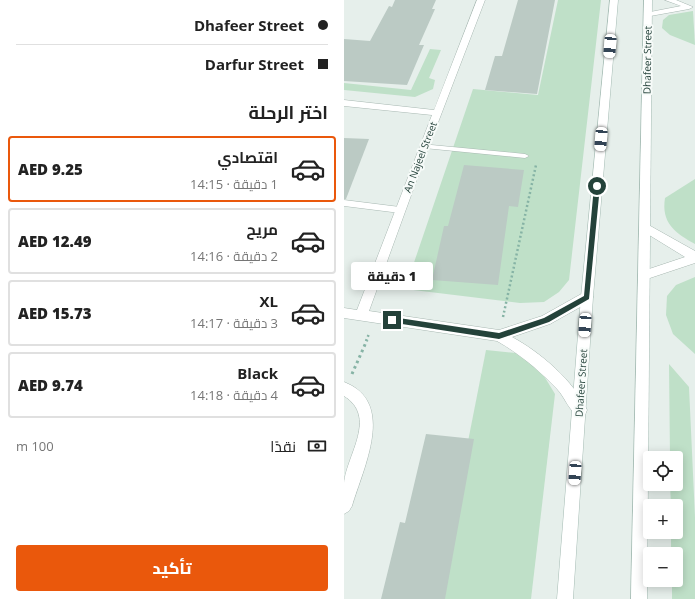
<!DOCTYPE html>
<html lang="ar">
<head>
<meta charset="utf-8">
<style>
	:root { --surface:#fff; --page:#f2f2f2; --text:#222; --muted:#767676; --line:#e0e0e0; --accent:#ea580c }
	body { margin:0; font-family:"Open Sans",Cairo,sans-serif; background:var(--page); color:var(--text); direction:rtl; height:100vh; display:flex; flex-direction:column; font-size:15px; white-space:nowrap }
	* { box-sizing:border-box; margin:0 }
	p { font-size:13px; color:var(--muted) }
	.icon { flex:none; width:22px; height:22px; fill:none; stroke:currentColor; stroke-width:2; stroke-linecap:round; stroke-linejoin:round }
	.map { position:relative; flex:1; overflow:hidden; direction:ltr }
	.side { display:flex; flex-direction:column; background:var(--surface); width:344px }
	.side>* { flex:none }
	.banner { display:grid; align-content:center; height:88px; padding:0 16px; background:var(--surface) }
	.controls { position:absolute; left:299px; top:451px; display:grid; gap:8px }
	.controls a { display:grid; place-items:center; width:40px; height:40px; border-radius:4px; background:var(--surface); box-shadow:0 2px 10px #0003; font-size:20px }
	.end { position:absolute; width:18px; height:18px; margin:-9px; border:5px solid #24423a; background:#fff; box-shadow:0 0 0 2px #fff }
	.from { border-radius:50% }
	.bubble { position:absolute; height:28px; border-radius:4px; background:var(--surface); box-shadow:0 2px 10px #0003; font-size:13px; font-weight:800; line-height:28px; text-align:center; direction:rtl }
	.car { position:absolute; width:12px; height:24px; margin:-12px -6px; border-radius:5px; box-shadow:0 0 3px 1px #0007; background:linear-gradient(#fff 24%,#345 0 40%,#fff 0 76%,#345 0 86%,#fff 0) }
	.banner b { display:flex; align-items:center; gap:14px; height:38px; font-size:15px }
	.banner b+b { border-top:1px solid var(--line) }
	.banner i { width:10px; height:10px; background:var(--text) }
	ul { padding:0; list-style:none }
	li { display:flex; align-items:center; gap:12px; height:66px; margin:0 8px 6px; padding:0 8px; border:2px solid var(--line); border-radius:4px }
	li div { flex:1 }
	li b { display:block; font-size:15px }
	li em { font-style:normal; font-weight:800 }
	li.current { border-color:var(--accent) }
	li>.icon { width:36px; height:36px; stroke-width:1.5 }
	h2 { padding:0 16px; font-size:18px; line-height:48px }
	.pay { display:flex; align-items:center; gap:10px; height:44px; padding:0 16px; font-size:15px }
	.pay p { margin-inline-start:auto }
	.cta { display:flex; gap:8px; margin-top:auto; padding:8px 16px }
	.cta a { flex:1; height:46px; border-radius:4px; background:var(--accent); color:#fff; font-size:16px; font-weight:800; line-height:46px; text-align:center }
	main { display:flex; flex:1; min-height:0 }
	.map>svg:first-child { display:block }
</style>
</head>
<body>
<main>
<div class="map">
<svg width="351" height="599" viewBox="0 0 351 599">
	<rect width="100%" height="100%" fill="#e6efeb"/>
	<g fill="#bfe0c8">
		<path d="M214,0h43l-32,280 -10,12 -15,10 -24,1 -115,-14 68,-200 65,6z"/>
		<path d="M349,11l2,34 -25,-10 -8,-7 1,-8 6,-5z"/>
		<path d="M86,49l11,1 -12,28 6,2 -2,9 -18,8 -71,-7v-7l67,7z"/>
		<path d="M351,179v65c-20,-11 -34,-21 -30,-46z"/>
		<path d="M351,277v77l-22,-20 -7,-19 1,-19 9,-11z"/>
		<path d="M142,350l30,3 25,18 14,23 -24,205h-94z"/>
		<path d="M325,364l20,23 6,130v82h-23v-19h4v-26h-5v-22h5v-26h-5l-1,-22h6v-26h-6z"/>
	</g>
	<g fill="#bbcac4">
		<path d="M51,0h41l-4,9h3l-16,36h5l-17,40 -63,-4v-42l26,2 19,-35 3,1z"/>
		<path d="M174,0h37l-18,94 -52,-4 10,-34h7z"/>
		<path d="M0,138l25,1 -23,60h-2z"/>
		<path d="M120,165l60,5 -6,37 -9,-1 -11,79 -66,-5 12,-54h4z"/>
		<path d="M82,434l48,5 -29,160h-64l19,-77 5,1z"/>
	</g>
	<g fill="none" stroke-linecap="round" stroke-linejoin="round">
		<defs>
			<g id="service">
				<path d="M77,144l104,10 4,2 -4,2 -101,-10h-3z"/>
				<path d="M0,200l56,7 4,3 -4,3 -56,-7z"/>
			</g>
			<g id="minor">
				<path d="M133,0h8l-56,146 -60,165 130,19 43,-14 41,-23 4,-1 4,1 2,4 -2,4 -41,23 -38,13c28,15 62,44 75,73l-2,5 -5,2c-11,-5 -15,-20 -23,-28 -18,-19 -37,-35 -60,-48l-153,-23v-10l13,2 75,-195 -88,-9v-6l90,10z"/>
				<path d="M321,0h11l17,7 -4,2 -44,8v-4l36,-7z"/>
				<path d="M301,223l50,28v12l-51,17 -4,-2 -2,-3 2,-3 45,-15 -44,-27 -1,-3 1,-3z"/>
				<path d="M0,382c53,20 19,86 8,124l-3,5 -5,3c0,-10 0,-21 0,-31 3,-29 34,-66 0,-87z"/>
			</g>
			<g id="secondary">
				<path d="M266,0h8l-25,297 -20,302h-16l24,-302z"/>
				<path d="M300,0h8l-5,599h-16z"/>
			</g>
		</defs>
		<use href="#service" stroke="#a8b8b2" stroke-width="1"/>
		<use href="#minor" stroke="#a8b8b2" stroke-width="1"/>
		<use href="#secondary" stroke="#a4bbb3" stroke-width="1"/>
		<g stroke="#86b3a5" stroke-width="2.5" stroke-dasharray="2 2.5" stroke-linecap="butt">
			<path d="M159,317l33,-152"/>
			<path d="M22,341l3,-7"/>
		</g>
		<path stroke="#86b3a5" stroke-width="3" stroke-dasharray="2.5 3.5" stroke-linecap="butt" d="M8,374l15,-34"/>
		<use href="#service" fill="#fff" fill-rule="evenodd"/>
		<use href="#minor" fill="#fff" fill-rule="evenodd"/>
		<use href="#secondary" fill="#fff" fill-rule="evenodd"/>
	</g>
	<path fill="#24423a" d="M253,184l3,2 -11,113 -40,23 -50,17 -110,-17v-4l3,-1 107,16 45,-15 40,-22 10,-110z"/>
	<g text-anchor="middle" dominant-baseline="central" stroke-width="4" stroke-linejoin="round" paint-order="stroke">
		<g font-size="10" fill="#24423a" stroke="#f7fbf9">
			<text transform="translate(303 60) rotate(-89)">Dhafeer Street</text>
			<text transform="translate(76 157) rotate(-69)">An Najeel Street</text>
			<text transform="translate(237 383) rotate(-86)">Dhafeer Street</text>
		</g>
	</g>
</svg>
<div class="controls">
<a><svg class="icon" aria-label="locate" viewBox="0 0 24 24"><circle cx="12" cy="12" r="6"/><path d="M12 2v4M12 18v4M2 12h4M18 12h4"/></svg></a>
<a>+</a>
<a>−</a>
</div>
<i class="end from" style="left:253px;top:186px"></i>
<i class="end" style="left:48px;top:320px"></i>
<div class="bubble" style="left:7px;top:262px;width:82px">1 دقيقة</div>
<i class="car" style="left:266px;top:46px;rotate:185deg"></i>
<i class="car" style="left:257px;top:139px;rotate:185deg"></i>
<i class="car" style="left:241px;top:325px;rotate:184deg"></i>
<i class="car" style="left:231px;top:473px;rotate:184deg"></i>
</div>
<section class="side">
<div class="banner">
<b><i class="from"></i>Dhafeer Street</b>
<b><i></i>Darfur Street</b>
</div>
<h2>اختر الرحلة</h2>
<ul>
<li class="current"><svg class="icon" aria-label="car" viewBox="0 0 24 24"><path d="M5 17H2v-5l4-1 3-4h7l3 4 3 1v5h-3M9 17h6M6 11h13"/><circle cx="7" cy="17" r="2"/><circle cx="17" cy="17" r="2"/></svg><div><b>اقتصادي</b><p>1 دقيقة · 14:15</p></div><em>AED 9.25</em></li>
<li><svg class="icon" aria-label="car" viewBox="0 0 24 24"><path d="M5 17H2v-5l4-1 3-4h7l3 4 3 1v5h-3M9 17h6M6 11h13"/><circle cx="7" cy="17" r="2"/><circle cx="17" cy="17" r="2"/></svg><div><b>مريح</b><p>2 دقيقة · 14:16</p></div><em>AED 12.49</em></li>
<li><svg class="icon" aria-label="car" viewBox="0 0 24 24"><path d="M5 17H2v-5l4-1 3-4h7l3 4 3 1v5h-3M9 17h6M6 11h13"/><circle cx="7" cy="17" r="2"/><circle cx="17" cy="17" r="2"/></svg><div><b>XL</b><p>3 دقيقة · 14:17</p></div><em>AED 15.73</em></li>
<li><svg class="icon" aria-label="car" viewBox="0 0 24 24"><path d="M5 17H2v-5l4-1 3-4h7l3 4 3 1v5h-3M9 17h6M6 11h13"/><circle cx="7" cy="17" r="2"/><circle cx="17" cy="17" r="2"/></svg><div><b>Black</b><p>4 دقيقة · 14:18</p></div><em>AED 9.74</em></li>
</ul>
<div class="pay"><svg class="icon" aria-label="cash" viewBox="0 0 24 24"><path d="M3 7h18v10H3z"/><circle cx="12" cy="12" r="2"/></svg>نقدًا<p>100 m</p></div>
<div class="cta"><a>تأكيد</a></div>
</section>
</main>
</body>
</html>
